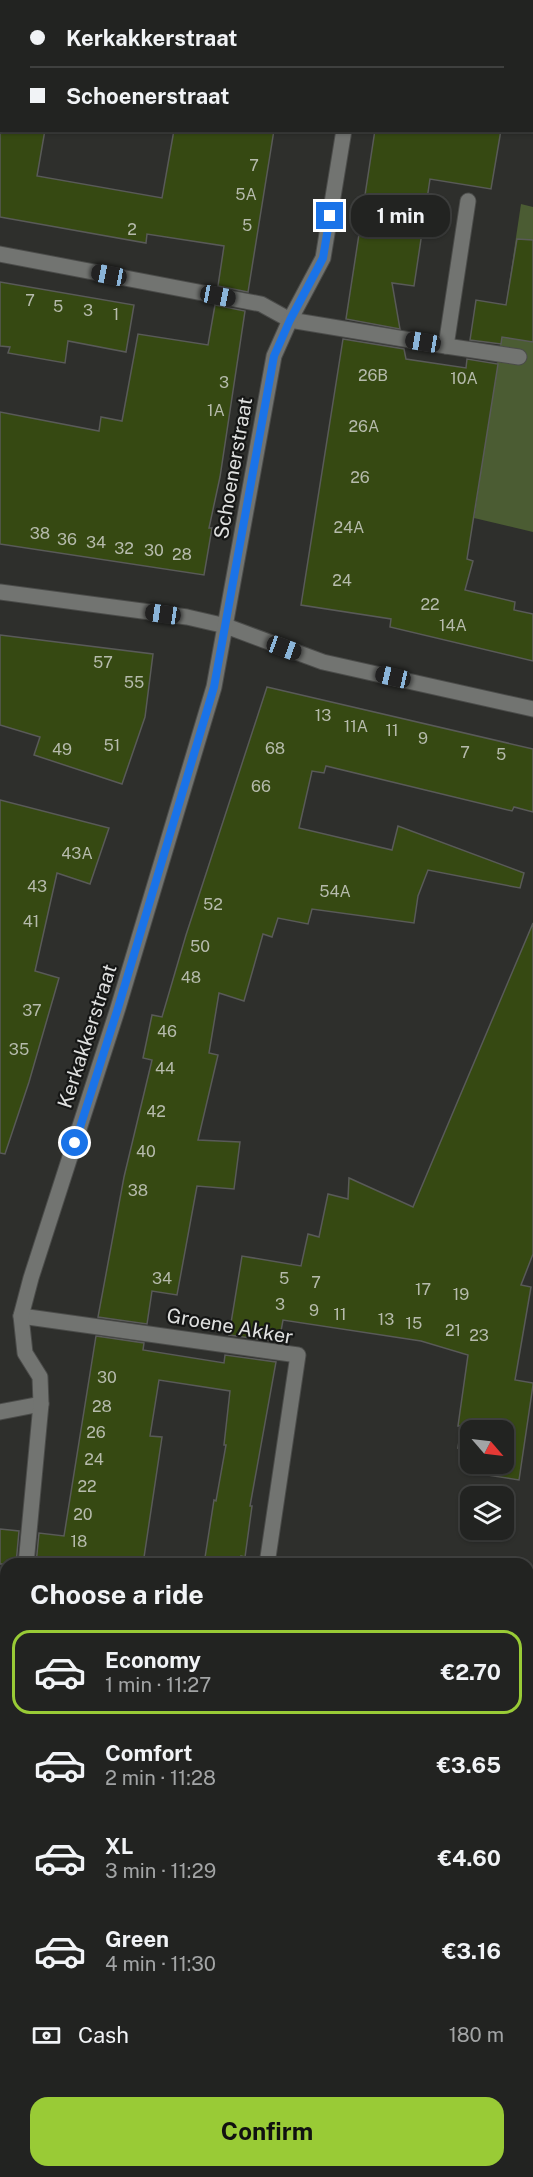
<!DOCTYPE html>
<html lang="en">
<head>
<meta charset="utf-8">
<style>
	:root { --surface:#222321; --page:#2e2f2e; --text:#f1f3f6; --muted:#a2a4a5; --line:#3f403f; --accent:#99cb36 }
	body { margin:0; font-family:"Public Sans",sans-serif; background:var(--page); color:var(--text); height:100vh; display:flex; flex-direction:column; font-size:22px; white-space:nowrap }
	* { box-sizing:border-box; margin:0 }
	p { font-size:20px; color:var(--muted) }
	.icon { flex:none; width:33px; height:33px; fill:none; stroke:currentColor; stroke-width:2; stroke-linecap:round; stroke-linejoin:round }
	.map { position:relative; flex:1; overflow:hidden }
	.side { position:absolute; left:0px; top:1558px; width:534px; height:620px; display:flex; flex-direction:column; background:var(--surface); border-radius:18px 18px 0 0; box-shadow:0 2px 4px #0004,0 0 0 2px var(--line) }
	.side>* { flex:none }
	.banner { position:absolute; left:0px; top:0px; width:534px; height:132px; box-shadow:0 2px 4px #0004,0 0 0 2px var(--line); display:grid; align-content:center; height:132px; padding:0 30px; background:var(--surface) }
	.needle { width:39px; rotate:118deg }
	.fabs { position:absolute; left:460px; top:1420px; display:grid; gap:12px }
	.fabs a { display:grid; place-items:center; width:54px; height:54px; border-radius:12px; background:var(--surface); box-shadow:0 2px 4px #0004,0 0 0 2px var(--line); font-size:30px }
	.end { position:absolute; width:27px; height:27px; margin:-14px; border:8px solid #1a73e8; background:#fff; box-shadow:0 0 0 3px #fff }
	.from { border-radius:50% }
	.bubble { position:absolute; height:42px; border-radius:18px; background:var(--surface); box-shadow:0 2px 4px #0004,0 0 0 2px var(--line); font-size:20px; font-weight:700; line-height:42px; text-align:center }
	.car { position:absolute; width:18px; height:36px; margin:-18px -9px; border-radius:8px; box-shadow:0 0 4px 2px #0007; background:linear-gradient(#222 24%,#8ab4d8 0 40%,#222 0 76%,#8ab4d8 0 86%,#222 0) }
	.banner b { display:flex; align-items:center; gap:21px; height:57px; font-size:22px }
	.banner b+b { border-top:2px solid var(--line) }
	.banner i { width:15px; height:15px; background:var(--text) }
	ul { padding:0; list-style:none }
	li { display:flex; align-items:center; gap:18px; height:84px; margin:0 12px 9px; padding:0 18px; border:3px solid transparent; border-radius:18px }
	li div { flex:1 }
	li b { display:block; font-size:22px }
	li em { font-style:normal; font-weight:700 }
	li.active { border-color:var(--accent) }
	li>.icon { width:54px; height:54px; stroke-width:1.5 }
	h2 { padding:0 30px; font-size:27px; line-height:72px }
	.pay { display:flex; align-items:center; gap:15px; height:66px; padding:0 30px; font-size:22px }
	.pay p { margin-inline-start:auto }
	.action { display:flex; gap:12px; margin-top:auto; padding:12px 30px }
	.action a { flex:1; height:69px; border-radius:18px; background:var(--accent); color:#111; font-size:24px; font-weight:700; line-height:69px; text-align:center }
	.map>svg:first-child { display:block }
</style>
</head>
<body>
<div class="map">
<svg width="533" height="2177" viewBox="0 0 533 2177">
	<rect width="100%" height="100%" fill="#2e2f2c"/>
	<path fill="#4b5c33" d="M521,204l12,3v325l-59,-14z"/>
	<g fill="#364912" stroke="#595a58" stroke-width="1.5">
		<path d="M0,130h45l-8,46 125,22 12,-68h100l-26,162 -30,-6 6,-40 -77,-12 -1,9 -146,-26z"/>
		<path d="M375,130h126l-10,59 -61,-10 -16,107 -22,-3 8,46 -54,-10z"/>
		<path d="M517,239l16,1v102l-31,-5 -1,7 -31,-4 6,-40 30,5z"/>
		<path d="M0,282l134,23 -8,47 -58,-11 -3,22 -57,-10 2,-6 -10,-1z"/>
		<path d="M215,305l30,6 -25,166 -11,51h3l-8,47 -204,-31v-132l99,19 2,-14 21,4 16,-87 70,11z"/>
		<path d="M343,339l61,10 2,10 60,9 1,-9 31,5 -31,195 6,2 -8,29 50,12 -1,8 19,4v47l-143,-34 1,-8 -90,-14z"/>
		<path d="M0,635l153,19 -8,63 -23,67 -88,-29 6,-18 -40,-12z"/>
		<path d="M267,687l266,62v63l-19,-5 -2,4 -186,-45 -2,7 -12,-2 -13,57 93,22 6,-24 126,47 -4,15 -92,-18 -10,26 -4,27 -102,-14 -4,15 -30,-6 -6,19 -9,-3 -19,67 -25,-8 -10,60 9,2 -20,85 42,2 -6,47 -37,-3 -20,109 -25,-4 -5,33 -49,-7 26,-140 28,-117 -9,-2 9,-43 10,2 24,-82z"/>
		<path d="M0,800l109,28 -19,56 -33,-11 -22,98 24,7 -30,104 -24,72 -5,-1z"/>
		<path d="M533,923v331l-12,31 10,2 -16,93 18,3v2l-14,95 -45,-7 2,-9h28v-33h-33v19l-13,-2 3,-22h-3l10,-71 -47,-14 -138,-21 -4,22 -50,-7 13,-79 59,10 7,-32 11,3 9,-43 20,5 1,-21 64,29z"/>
		<path d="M96,1336l48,7 -1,7 81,13 1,-8 51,7 -26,144h2l-7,51 -4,-1 -1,8h-36l10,-64 2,1 10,-56h-2l6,-54 -71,-11 -9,56 12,1 -19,127h-107l3,-31 25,3z"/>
		<path d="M0,1529l19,2 -3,33h-16z"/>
	</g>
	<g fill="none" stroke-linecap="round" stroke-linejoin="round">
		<defs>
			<g id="lane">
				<path d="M290,320l156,26 22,-145"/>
				<path d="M446,346l73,11"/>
				<path d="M530,1997l3,-45"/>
				<path d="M300,2177v-5"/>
			</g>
			<g id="street">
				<path d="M366,2v-2"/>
				<path d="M516,2v-2"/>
				<path d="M532,38h1"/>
				<path d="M0,254l261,50 29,16"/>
				<path d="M0,592l187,25 39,9 97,36 210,47"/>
				<path d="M21,1316l277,39 -31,209"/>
				<path d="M0,1412l41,-8"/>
				<path d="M26,1564l15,-160 -1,-27 -15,-24 -4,-37 10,-38 87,-270 96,-321 60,-331 16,-36 33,-62 21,-128"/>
				<path d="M0,1840l6,-63"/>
			</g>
			<g id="secondary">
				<path d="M0,1946l6,1"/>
				<path d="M528,1997l5,1"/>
			</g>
		</defs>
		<use href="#lane" stroke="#4b4c4a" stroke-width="17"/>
		<use href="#street" stroke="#4b4c4a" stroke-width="17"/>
		<use href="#secondary" stroke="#4b4c4a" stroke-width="17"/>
		<use href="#lane" stroke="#727471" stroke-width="15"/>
		<use href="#street" stroke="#727471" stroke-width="15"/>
		<use href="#secondary" stroke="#808f68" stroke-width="15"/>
	</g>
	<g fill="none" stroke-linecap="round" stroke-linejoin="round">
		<path stroke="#1a73e8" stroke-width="8" d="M75,1143l43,-135 96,-321 60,-331 16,-36 33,-62 7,-42"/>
	</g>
	<g text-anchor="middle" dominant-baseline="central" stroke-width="4.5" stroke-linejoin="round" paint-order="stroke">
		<g font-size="16" fill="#b6bbac">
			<text x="254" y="165">7</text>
			<text x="246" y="194">5A</text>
			<text x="247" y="225">5</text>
			<text x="132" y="229">2</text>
			<text x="30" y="300">7</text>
			<text x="58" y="306">5</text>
			<text x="88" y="310">3</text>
			<text x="116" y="314">1</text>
			<text x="373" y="375">26B</text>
			<text x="464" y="378">10A</text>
			<text x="224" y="382">3</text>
			<text x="216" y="410">1A</text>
			<text x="364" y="426">26A</text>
			<text x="360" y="477">26</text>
			<text x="349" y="527">24A</text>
			<text x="40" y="533">38</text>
			<text x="67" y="539">36</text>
			<text x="96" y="542">34</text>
			<text x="124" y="548">32</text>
			<text x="154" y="550">30</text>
			<text x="182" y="554">28</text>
			<text x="342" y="580">24</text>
			<text x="430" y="604">22</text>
			<text x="453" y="625">14A</text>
			<text x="103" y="662">57</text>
			<text x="134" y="682">55</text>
			<text x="323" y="715">13</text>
			<text x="356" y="726">11A</text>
			<text x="392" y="730">11</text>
			<text x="423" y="738">9</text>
			<text x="112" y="745">51</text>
			<text x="275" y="748">68</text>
			<text x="62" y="749">49</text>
			<text x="465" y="752">7</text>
			<text x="501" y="754">5</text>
			<text x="261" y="786">66</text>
			<text x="77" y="853">43A</text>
			<text x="37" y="886">43</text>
			<text x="335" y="891">54A</text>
			<text x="213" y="904">52</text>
			<text x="31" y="921">41</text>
			<text x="200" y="946">50</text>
			<text x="191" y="977">48</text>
			<text x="32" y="1010">37</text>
			<text x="167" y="1031">46</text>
			<text x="19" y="1049">35</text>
			<text x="165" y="1068">44</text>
			<text x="156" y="1111">42</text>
			<text x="146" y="1151">40</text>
			<text x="138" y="1190">38</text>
			<text x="162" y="1278">34</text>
			<text x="284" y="1278">5</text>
			<text x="316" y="1282">7</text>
			<text x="423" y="1289">17</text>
			<text x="461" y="1294">19</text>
			<text x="280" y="1304">3</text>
			<text x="314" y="1310">9</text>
			<text x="340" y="1314">11</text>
			<text x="386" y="1319">13</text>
			<text x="414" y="1323">15</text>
			<text x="453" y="1330">21</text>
			<text x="479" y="1335">23</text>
			<text x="107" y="1377">30</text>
			<text x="102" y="1406">28</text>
			<text x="96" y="1432">26</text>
			<text x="94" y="1459">24</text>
			<text x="87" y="1486">22</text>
			<text x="83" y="1514">20</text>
			<text x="79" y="1541">18</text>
		</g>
		<g font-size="20" fill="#e0e1e0" stroke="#161716">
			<text transform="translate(233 468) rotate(-80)">Schoenerstraat</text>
			<text transform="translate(87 1036) rotate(-72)">Kerkakkerstraat</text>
			<text transform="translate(230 1326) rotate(10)">Groene Akker</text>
		</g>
	</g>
</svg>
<div class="fabs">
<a><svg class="needle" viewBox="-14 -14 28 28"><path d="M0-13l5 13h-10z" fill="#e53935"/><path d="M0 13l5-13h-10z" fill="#a2a4a5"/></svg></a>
<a><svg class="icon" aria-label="layers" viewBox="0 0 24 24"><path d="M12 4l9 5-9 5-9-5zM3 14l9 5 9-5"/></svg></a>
</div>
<i class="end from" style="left:75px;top:1143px"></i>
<i class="end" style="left:330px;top:216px"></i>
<div class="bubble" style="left:351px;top:195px;width:99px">1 min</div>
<i class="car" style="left:109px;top:275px;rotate:281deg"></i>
<i class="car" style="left:218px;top:296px;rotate:101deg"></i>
<i class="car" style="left:423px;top:342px;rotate:279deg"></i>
<i class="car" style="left:163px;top:614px;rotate:278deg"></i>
<i class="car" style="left:284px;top:648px;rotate:110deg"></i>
<i class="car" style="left:393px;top:677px;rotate:283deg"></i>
<div class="banner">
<b><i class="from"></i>Kerkakkerstraat</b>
<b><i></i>Schoenerstraat</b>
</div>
<section class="side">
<h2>Choose a ride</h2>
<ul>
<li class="active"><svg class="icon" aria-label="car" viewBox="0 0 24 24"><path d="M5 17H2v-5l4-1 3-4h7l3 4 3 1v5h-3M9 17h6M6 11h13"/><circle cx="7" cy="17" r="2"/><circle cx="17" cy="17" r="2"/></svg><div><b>Economy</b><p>1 min · 11:27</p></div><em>€2.70</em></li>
<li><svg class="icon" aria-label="car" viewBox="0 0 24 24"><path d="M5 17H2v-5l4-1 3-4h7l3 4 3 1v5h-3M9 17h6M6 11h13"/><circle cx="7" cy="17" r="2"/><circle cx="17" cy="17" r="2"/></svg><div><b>Comfort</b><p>2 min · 11:28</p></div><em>€3.65</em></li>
<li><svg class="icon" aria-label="car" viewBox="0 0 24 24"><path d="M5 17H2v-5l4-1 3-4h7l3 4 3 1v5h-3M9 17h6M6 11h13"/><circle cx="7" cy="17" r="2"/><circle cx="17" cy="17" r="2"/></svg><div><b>XL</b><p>3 min · 11:29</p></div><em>€4.60</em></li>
<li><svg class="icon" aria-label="car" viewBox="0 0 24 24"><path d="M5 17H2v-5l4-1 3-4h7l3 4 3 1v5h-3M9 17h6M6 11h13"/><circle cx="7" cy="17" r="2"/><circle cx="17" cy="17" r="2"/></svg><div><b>Green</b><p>4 min · 11:30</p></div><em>€3.16</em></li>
</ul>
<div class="pay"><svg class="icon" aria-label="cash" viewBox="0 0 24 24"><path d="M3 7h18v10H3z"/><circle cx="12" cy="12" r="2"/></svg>Cash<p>180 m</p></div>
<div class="action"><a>Confirm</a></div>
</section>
</div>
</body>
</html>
